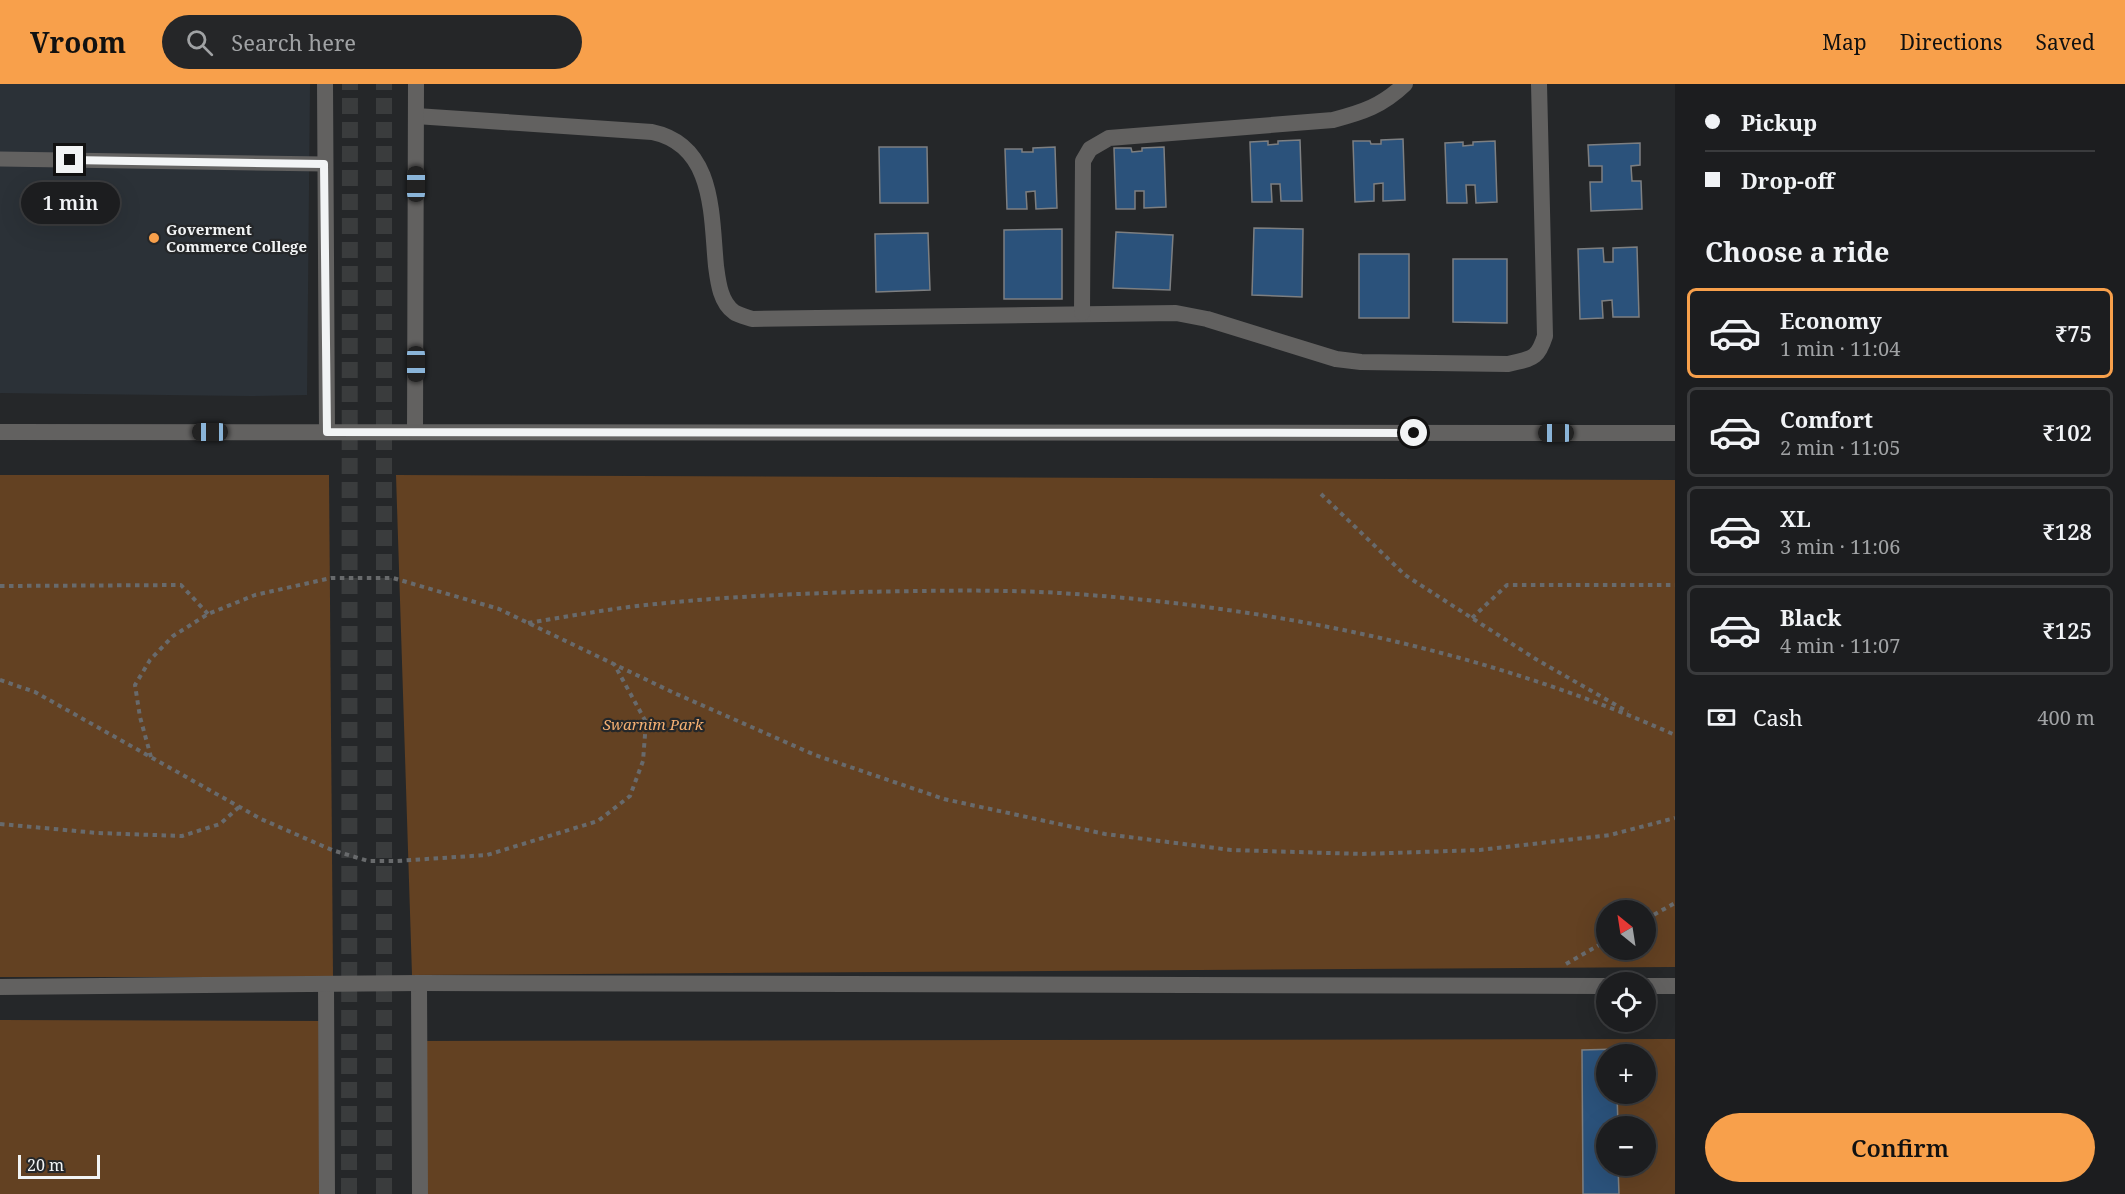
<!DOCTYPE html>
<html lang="en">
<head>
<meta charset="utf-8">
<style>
	:root { --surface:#1c1d1f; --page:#252628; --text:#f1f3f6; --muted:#a0a2a4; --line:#3a3b3d; --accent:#f8a04b }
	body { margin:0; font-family:"Noto Serif",serif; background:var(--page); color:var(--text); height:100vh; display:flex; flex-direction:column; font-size:22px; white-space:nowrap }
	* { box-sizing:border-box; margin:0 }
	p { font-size:20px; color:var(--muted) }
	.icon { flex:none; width:33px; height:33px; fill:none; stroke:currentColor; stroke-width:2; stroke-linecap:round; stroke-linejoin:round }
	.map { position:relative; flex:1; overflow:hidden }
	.side { display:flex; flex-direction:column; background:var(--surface); width:450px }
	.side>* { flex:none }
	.top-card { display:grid; align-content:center; height:132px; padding:0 30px; background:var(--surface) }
	.needle { width:39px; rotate:330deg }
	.controls { position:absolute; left:1596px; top:816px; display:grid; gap:12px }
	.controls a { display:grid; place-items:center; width:60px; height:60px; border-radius:50%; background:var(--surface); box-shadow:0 6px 24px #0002,0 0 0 2px var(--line); font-size:30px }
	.scale { position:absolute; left:18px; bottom:15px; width:82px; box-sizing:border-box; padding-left:6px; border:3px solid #f2f4f5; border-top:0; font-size:16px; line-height:21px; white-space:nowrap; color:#f2f4f5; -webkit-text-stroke:4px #252729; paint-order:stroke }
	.end { position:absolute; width:27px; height:27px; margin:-14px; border:8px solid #f2f4f5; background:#111; box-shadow:0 0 0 3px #111 }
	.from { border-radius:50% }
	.bubble { position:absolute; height:42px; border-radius:21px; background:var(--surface); box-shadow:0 6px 24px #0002,0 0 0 2px var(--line); font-size:20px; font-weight:600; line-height:42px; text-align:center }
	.car { position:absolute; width:18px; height:36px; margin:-18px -9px; border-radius:8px; box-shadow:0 0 4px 2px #0007; background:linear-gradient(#222 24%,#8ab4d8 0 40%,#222 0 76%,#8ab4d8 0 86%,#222 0) }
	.top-card b { display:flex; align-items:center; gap:21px; height:57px; font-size:22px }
	.top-card b+b { border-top:2px solid var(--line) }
	.top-card i { width:15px; height:15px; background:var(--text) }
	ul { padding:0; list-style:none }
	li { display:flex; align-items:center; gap:18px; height:90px; margin:0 12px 9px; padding:0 18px; border:3px solid var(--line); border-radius:9px }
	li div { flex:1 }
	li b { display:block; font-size:22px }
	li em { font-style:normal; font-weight:600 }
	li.active { border-color:var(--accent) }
	li>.icon { width:54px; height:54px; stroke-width:1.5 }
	h2 { padding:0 30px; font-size:27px; line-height:72px }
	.pay { display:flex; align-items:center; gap:15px; height:66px; padding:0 30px; font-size:22px }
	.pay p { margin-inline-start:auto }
	.primary-button { display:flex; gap:12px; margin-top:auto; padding:12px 30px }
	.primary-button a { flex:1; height:69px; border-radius:36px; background:var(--accent); color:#111; font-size:24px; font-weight:600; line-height:69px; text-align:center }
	header { display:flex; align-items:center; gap:36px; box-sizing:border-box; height:84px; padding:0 30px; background:var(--accent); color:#111 }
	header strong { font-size:28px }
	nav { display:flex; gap:33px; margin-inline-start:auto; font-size:21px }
	.search { width:420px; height:54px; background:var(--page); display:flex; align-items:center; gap:15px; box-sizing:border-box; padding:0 21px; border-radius:33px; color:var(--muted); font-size:22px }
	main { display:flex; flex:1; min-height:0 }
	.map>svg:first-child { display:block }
</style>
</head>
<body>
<header>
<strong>Vroom</strong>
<div class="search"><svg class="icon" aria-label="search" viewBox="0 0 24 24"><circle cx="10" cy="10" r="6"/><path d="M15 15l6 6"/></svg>Search here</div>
<nav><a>Map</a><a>Directions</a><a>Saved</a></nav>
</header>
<main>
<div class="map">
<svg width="1675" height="1110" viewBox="0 0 1675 1110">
	<rect width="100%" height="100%" fill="#252729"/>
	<path fill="#2b3137" d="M0,0h310l-3,311 -58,1 -249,-3z"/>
	<g fill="#634122" fill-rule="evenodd">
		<path d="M0,391h329l4,502h-333z"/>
		<path d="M396,391l1279,5v487l-1263,8zM1646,826v40h-40v-40z"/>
		<path d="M0,936l324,1 3,173h-327z"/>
		<path d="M1675,955v155h-1260l2,-153zM1606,970h40v40h-40zM1606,1042h40v40h-40z"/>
	</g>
	<g fill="#2b527b" stroke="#7d7f81" stroke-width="1.5">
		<path d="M1403,55l2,61 -22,1v-18l-9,1v17l-19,1 -2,-61h17l1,3h10v-4z"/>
		<path d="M1300,56l2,61h-21l-1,-17h-9l1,18h-20l-2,-60 18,-1v4l10,-1v-3z"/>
		<path d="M1495,57l2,61 -21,1 -1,-18h-9l1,18h-20l-2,-60 18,-1v4l10,-1v-3z"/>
		<path d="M1640,59v22l-9,1 1,15h9l1,28 -51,2 -1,-29h12v-16h-13l-1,-21z"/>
		<path d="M879,63h48l1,56h-48z"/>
		<path d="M1055,63l2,61 -21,1 -1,-18 -9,1 1,17h-20l-2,-60h17v3h11v-4z"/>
		<path d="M1164,63l2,60 -22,1v-17h-9v18h-19l-2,-61h17l1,4 10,-1v-3z"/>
		<path d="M1254,144l49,1 -1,68 -50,-2z"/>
		<path d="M1062,145v70h-58v-69z"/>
		<path d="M1116,148l57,3 -3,55 -57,-2z"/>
		<path d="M928,149l2,57 -54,2 -1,-58z"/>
		<path d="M1637,163l2,70h-26l-1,-17 -10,1 1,17 -23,1 -2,-70 25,-1 1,14h9v-14z"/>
		<rect x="1359" y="170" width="50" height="64"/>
		<path d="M1453,175h54v64l-54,-1z"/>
		<path d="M1617,965v5h-11v40h11l1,32h-12v40h12l1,28h-36l-1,-144z"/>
	</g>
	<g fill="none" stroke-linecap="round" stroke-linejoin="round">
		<g stroke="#3a3c3d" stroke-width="16" stroke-dasharray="16 8" stroke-linecap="butt">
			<path d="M349,1110l1,-1110"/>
			<path d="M384,1110v-1110"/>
		</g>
		<g stroke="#686a6c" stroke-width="4" stroke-dasharray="4.5 4.5" stroke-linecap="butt">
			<path d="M1321,410l84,81 129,83 94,54"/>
			<path d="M0,502l181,-1 27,29"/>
			<path d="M1472,534l35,-33h168"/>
			<path d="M528,539c43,-7 85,-15 128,-19 66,-7 133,-10 199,-12 68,-1 137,-3 205,1 210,13 423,56 615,142"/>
			<path d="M0,596l35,12 226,127 71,31 36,11h29l90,-6 111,-34 32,-25 13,-35 3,-39 -32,-58"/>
			<path d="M151,673l-11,-40 -5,-32 15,-25 23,-24 35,-22 47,-19 76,-17h62l106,31 173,83 143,63 129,44 161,35 126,16 131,4 118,-4 130,-15 65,-17"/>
			<path d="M0,740l98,9 84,3 38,-12 19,-17"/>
			<path d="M1646,835l29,-16"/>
			<path d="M1566,880l40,-23"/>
		</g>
		<path stroke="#626160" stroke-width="15" d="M0,75l324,5"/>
		<g stroke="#626160" stroke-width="16">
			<path d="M416,32l236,16c63,13 59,83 64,134 2,15 4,36 18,46 4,3 12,5 18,7l424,-6 31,6 129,40 25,3 147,2c23,-6 29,-3 37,-28l-6,-252"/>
			<path d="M1082,229l1,-152 7,-12 19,-11 224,-18c30,-8 49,-14 72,-36"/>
		</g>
		<g stroke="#626160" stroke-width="16">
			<path d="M325,0l2,348"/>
			<path d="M0,348l1675,1"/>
			<path d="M415,348l1,-348"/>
			<path d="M419,899l1,211"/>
			<path d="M326,900l1,210"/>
			<path d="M1646,902h29"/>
			<path d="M0,903l419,-4 1187,3"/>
		</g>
	</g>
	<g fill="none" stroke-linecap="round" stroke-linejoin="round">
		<path stroke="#f2f4f5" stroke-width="8" d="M70,76l254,4 3,268 1087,1"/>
	</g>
	<circle fill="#f8a04b" stroke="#252729" stroke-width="2" cx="154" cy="154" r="6"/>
	<g text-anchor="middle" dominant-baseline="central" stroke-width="4.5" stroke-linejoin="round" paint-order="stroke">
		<g font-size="15" font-weight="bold" fill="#f2f4f5" stroke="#252729" text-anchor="start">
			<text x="166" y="145">Goverment<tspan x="166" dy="17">Commerce College</tspan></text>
		</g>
		<g font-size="15" font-style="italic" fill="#f5b073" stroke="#252729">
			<text x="653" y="640">Swarnim Park</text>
		</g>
	</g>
</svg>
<div class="controls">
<a><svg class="needle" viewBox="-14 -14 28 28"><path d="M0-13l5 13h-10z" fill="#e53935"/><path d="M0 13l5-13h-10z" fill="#a0a2a4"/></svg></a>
<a><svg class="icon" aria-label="locate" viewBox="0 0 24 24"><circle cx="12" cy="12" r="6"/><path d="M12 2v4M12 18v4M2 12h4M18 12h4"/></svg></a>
<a>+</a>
<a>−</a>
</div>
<div class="scale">20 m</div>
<i class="end from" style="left:1414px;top:349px"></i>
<i class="end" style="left:70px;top:76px"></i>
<div class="bubble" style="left:21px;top:98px;width:99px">1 min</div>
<i class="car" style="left:416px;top:100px;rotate:0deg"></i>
<i class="car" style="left:416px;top:280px;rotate:180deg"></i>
<i class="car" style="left:210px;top:348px;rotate:270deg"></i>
<i class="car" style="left:1556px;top:349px;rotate:270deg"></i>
</div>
<section class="side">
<div class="top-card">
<b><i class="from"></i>Pickup</b>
<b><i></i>Drop-off</b>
</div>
<h2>Choose a ride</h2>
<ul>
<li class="active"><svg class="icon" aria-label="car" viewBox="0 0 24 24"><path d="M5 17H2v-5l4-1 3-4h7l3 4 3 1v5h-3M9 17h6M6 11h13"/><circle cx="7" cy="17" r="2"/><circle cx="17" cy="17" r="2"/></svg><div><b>Economy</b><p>1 min · 11:04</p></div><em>₹75</em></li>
<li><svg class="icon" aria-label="car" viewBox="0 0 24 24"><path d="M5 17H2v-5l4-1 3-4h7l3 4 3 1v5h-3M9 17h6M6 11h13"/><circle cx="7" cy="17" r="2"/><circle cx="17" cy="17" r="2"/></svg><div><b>Comfort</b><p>2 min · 11:05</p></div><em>₹102</em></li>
<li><svg class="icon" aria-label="car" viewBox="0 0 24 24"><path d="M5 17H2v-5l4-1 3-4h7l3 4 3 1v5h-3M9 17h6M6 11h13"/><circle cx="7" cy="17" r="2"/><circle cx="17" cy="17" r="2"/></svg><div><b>XL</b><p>3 min · 11:06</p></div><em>₹128</em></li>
<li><svg class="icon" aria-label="car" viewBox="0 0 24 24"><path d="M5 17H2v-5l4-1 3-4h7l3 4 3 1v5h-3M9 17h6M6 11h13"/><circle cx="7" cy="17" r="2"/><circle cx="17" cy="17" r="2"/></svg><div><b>Black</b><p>4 min · 11:07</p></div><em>₹125</em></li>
</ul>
<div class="pay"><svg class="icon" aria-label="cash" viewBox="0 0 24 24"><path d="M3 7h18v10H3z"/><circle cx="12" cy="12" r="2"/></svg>Cash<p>400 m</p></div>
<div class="primary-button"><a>Confirm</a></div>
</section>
</main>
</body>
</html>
